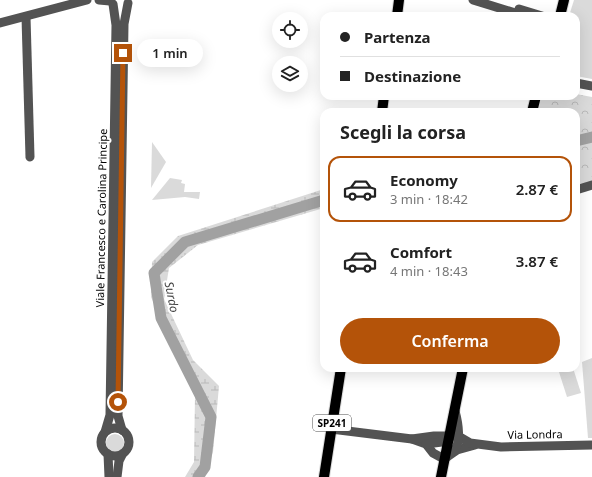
<!DOCTYPE html>
<html lang="it">
<head>
<meta charset="utf-8">
<style>
	:root { --surface:#fff; --page:#f6f6f6; --text:#222; --muted:#767676; --line:#e0e0e0; --accent:#b45309 }
	body { margin:0; font-family:"Noto Sans",sans-serif; background:var(--page); color:var(--text); height:100vh; display:flex; flex-direction:column; font-size:15px; white-space:nowrap }
	* { box-sizing:border-box; margin:0 }
	p { font-size:13px; color:var(--muted) }
	.icon { flex:none; width:22px; height:22px; fill:none; stroke:currentColor; stroke-width:2; stroke-linecap:round; stroke-linejoin:round }
	.map { position:relative; flex:1; overflow:hidden }
	.sheet { position:absolute; left:320px; top:108px; width:260px; height:264px; display:flex; flex-direction:column; background:var(--surface); border-radius:12px; box-shadow:0 4px 16px #0002 }
	.sheet>* { flex:none }
	.banner { position:absolute; left:320px; top:12px; width:260px; height:88px; border-radius:12px; box-shadow:0 4px 16px #0002; display:grid; align-content:center; height:88px; padding:0 20px; background:var(--surface) }
	.fabs { position:absolute; left:272px; top:12px; display:grid; gap:8px }
	.fabs a { display:grid; place-items:center; width:36px; height:36px; border-radius:50%; background:var(--surface); box-shadow:0 4px 16px #0002; font-size:20px }
	.end { position:absolute; width:18px; height:18px; margin:-9px; border:5px solid #b45309; background:#fff; box-shadow:0 0 0 2px #fff }
	.from { border-radius:50% }
	.bubble { position:absolute; height:28px; border-radius:14px; background:var(--surface); box-shadow:0 4px 16px #0002; font-size:13px; font-weight:600; line-height:28px; text-align:center }
	.banner b { display:flex; align-items:center; gap:14px; height:38px; font-size:15px }
	.banner b+b { border-top:1px solid var(--line) }
	.banner i { width:10px; height:10px; background:var(--text) }
	ul { padding:0; list-style:none }
	li { display:flex; align-items:center; gap:12px; height:66px; margin:0 8px 6px; padding:0 12px; border:2px solid transparent; border-radius:12px }
	li div { flex:1 }
	li b { display:block; font-size:15px }
	li em { font-style:normal; font-weight:600 }
	li.active { border-color:var(--accent) }
	li>.icon { width:36px; height:36px; stroke-width:1.5 }
	h2 { padding:0 20px; font-size:18px; line-height:48px }
	.button { display:flex; gap:8px; margin-top:auto; padding:8px 20px }
	.button a { flex:1; height:46px; border-radius:24px; background:var(--accent); color:#fff; font-size:16px; font-weight:600; line-height:46px; text-align:center }
	.map>svg:first-child { display:block }
</style>
</head>
<body>
<div class="map">
<svg width="592" height="477" viewBox="0 0 592 477">
	<defs>
		<pattern id="wetland-marsh" width="20" height="14" patternUnits="userSpaceOnUse"><rect width="20" height="14" fill="#dadada"/><path d="M1 5h8M5 5V1M11 12h8M15 12V8" fill="none" stroke="#b9b9b9"/></pattern>
		<pattern id="park-crowns" width="20" height="18" patternUnits="userSpaceOnUse"><rect width="20" height="18" fill="#dadada"/><path d="M2 6a3 3 0 1 1 6 0M12 15a3 3 0 1 1 6 0" fill="none" stroke="#b9b9b9"/></pattern>
	</defs>
	<rect width="100%" height="100%" fill="#fff"/>
	<g fill="#dadada">
		<path d="M574,0h18v79l-16,-3v-60h-7z"/>
		<path d="M152,142l14,20 -15,26z"/>
		<path d="M170,178l12,2 -1,3 4,1 -1,8h16l-1,7 -14,-2 -33,3z"/>
		<path d="M592,358v80h-4l-6,-76z"/>
		<path d="M561,368h12l8,25 -14,4 -9,-28z"/>
		<circle cx="115" cy="443" r="9"/>
	</g>
	<path fill="url(#wetland-marsh)" d="M324,189v19l-126,37 -29,23 -5,31 29,61 26,26 -6,66 -8,25h-20l9,-15 1,-66 -44,-99 1,-35 26,-26z"/>
	<path fill="url(#park-crowns)" d="M576,94l16,3v85l-16,4v-74h-40l5,-16h35z"/>
	<g fill="none" stroke-linecap="round" stroke-linejoin="round">
		<g stroke="#a1a1a1" stroke-width="11">
			<path d="M576,141l16,-4"/>
			<path d="M198,477l7,-10 6,-50 -50,-99 -7,-45 31,-31 139,-42"/>
		</g>
		<defs>
			<g id="major">
				<path d="M397,16l2,-16"/>
				<path d="M560,16l4,-16"/>
				<path d="M382,112l2,-16"/>
				<path d="M532,112l4,-16"/>
				<path d="M324,477l17,-109"/>
				<path d="M441,477l22,-109"/>
			</g>
		</defs>
		<use href="#major" stroke="#dbdbdb" stroke-width="12"/>
		<g stroke="#535353" stroke-width="9">
			<path d="M99,0l11,1"/>
			<path d="M473,0l52,16"/>
			<path d="M519,9l23,7"/>
			<path d="M26,17l4,140"/>
			<path d="M0,23l87,-23"/>
			<path d="M576,83l16,3"/>
			<path d="M576,190l16,-5"/>
			<circle cx="115" cy="442" r="14"/>
			<path d="M331,429l81,10 14,5 7,9 11,6 13,-9 18,-5"/>
			<path d="M122,430l-4,-14 6,-392 4,-21"/>
			<path d="M105,432l5,-17 6,-390 -3,-21"/>
			<path d="M412,439l22,-3h24l12,7 31,4 91,-2"/>
			<path d="M426,444l16,-2 6,-6"/>
			<path d="M453,452c9,-8 5,-30 2,-41"/>
			<path d="M108,454l1,23"/>
			<path d="M117,477l2,-16 3,-6"/>
		</g>
		<use href="#major" stroke="#000" stroke-width="10"/>
	</g>
	<g fill="none" stroke-linecap="round" stroke-linejoin="round">
		<path stroke="#b45309" stroke-width="5" d="M118,402l5,-349"/>
	</g>
	<g text-anchor="middle" dominant-baseline="central" stroke-width="4" stroke-linejoin="round" paint-order="stroke">
		<rect fill="#fff" stroke="#4c4c4c" stroke-width="1" x="313" y="415" width="38" height="16" rx="3"/>
		<g font-size="10" font-weight="bold" fill="#000">
			<text x="332" y="423">SP241</text>
		</g>
		<g font-size="11" fill="#000" stroke="#fff">
			<text transform="translate(101 218) rotate(-89)">Viale Francesco e Carolina Principe</text>
			<text transform="translate(535 434) rotate(-1)">Via Londra</text>
		</g>
		<g font-size="12" font-style="italic" fill="#424242" stroke="#fff">
			<text transform="translate(172 297) rotate(79)">Surdo</text>
		</g>
	</g>
</svg>
<div class="fabs">
<a><svg class="icon" aria-label="locate" viewBox="0 0 24 24"><circle cx="12" cy="12" r="6"/><path d="M12 2v4M12 18v4M2 12h4M18 12h4"/></svg></a>
<a><svg class="icon" aria-label="layers" viewBox="0 0 24 24"><path d="M12 4l9 5-9 5-9-5zM3 14l9 5 9-5"/></svg></a>
</div>
<i class="end from" style="left:118px;top:402px"></i>
<i class="end" style="left:123px;top:53px"></i>
<div class="bubble" style="left:137px;top:39px;width:66px">1 min</div>
<div class="banner">
<b><i class="from"></i>Partenza</b>
<b><i></i>Destinazione</b>
</div>
<section class="sheet">
<h2>Scegli la corsa</h2>
<ul>
<li class="active"><svg class="icon" aria-label="car" viewBox="0 0 24 24"><path d="M5 17H2v-5l4-1 3-4h7l3 4 3 1v5h-3M9 17h6M6 11h13"/><circle cx="7" cy="17" r="2"/><circle cx="17" cy="17" r="2"/></svg><div><b>Economy</b><p>3 min · 18:42</p></div><em>2.87 €</em></li>
<li><svg class="icon" aria-label="car" viewBox="0 0 24 24"><path d="M5 17H2v-5l4-1 3-4h7l3 4 3 1v5h-3M9 17h6M6 11h13"/><circle cx="7" cy="17" r="2"/><circle cx="17" cy="17" r="2"/></svg><div><b>Comfort</b><p>4 min · 18:43</p></div><em>3.87 €</em></li>
</ul>
<div class="button"><a>Conferma</a></div>
</section>
</div>
</body>
</html>
